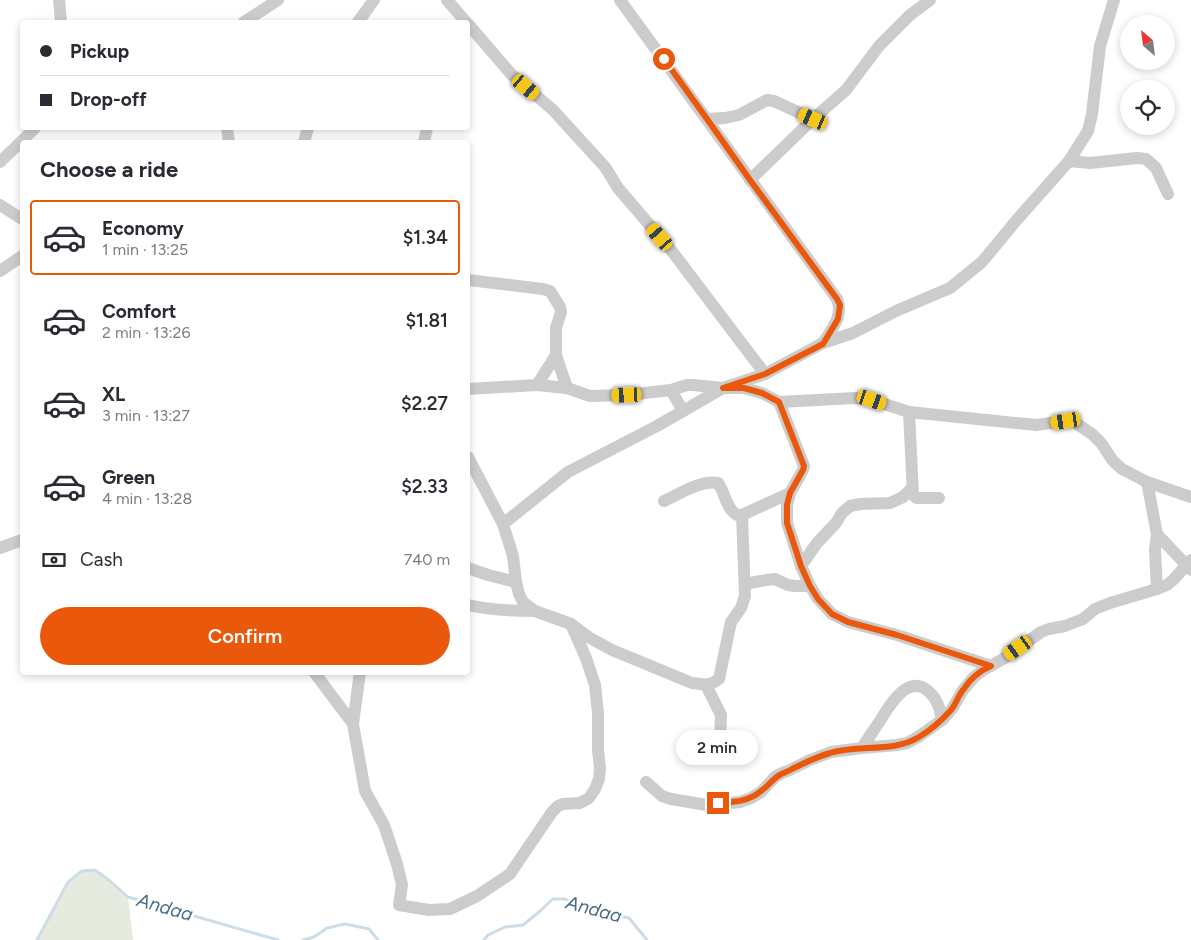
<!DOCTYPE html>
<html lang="en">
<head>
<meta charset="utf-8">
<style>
	:root { --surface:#fff; --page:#f7f7f7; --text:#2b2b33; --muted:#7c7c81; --line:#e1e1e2; --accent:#ea580c }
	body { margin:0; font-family:Figtree,sans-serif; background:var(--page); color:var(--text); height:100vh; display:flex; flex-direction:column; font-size:19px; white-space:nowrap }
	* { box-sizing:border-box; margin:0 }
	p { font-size:16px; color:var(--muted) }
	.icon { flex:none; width:28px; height:28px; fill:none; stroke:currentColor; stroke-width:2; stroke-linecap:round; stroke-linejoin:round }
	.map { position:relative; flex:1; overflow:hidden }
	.panel { position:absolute; left:20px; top:140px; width:450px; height:535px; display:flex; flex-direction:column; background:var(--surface); border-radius:5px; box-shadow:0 2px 8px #0003 }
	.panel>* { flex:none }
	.guide { position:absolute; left:20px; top:20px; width:450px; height:110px; border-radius:5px; box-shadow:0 2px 8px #0003; display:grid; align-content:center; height:110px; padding:0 20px; background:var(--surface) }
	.needle { width:32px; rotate:332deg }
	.buttons { position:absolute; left:1120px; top:15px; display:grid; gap:10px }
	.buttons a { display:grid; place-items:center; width:55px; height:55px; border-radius:50%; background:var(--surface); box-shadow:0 2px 8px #0003; font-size:25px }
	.end { position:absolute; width:22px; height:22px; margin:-11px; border:6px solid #ea580c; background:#fff; box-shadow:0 0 0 2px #fff }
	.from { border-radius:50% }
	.bubble { position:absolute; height:35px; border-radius:18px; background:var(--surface); box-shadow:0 2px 8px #0003; font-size:16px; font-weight:600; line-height:35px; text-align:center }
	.car { position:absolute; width:15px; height:30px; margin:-15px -8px; border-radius:6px; box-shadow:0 0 4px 1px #0007; background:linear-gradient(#f5c518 24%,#345 0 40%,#f5c518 0 76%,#345 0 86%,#f5c518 0) }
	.guide b { display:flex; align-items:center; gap:18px; height:48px; font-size:19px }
	.guide b+b { border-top:1px solid var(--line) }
	.guide i { width:12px; height:12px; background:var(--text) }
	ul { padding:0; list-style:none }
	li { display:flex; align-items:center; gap:15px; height:75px; margin:0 10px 8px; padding:0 10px; border:2px solid transparent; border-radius:5px }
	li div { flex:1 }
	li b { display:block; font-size:19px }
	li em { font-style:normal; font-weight:600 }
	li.selected { border-color:var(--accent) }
	li>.icon { width:45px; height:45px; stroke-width:1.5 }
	h2 { padding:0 20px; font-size:22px; line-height:60px }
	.pay { display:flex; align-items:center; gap:12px; height:55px; padding:0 20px; font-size:19px }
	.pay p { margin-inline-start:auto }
	.button { display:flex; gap:10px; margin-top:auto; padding:10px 20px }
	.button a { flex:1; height:58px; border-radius:30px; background:var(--accent); color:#fff; font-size:20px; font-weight:600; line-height:58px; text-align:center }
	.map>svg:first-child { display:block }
</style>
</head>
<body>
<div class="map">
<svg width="1191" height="940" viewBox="0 0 1191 940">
	<rect width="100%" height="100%" fill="#fff"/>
	<path fill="#e5ebdf" d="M95,870l15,11 18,16 5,43h-96l31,-58 14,-11z"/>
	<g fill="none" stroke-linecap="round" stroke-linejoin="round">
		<g stroke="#cddde8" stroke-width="3">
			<path d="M37,940l31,-58 14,-11 13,-1 15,11 18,16 150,43"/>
			<path d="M303,940l11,-3 13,-9 18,-4 24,5 9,11"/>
			<path d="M484,940l4,-5 17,-8 18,-2 17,-14 13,-12h12l22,11 42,8 18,22"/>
		</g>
		<g stroke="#ccc" stroke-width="12">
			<path d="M59,0l2,22"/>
			<path d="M447,0l19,22"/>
			<path d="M620,0c73,99 144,200 217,299 7,17 -6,31 -14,44"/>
			<path d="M244,22l34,-22"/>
			<path d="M358,22l16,-22"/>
			<path d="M468,24l44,51 41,35 52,57 13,21 53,62 94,124"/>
			<path d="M707,119l18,-1 14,-3 28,-15 7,1 39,18"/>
			<path d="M227,128l2,14"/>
			<path d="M304,142l4,-14"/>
			<path d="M424,142l3,-14"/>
			<path d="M1069,161l21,2 47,-5 9,1 10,9 12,26"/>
			<path d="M0,162l35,-34"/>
			<path d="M750,180l63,-61 16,-14 17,-15 33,-44 31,-31 20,-15"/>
			<path d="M0,205l22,14"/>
			<path d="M0,271l22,-15"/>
			<path d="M468,280l75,9 7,2 10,16 1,5 -5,16v27l11,33"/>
			<path d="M537,385l19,-30"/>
			<path d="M468,389l69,-4 30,3 23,8 37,-1 44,-5 16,-5h6l30,3h21l18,5 17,9 25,64 -1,4 -13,23 -3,12v18l14,43 9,20 8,13 14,15 16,8 49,13 94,31"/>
			<path d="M671,390l12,21"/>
			<path d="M779,402l76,-4 17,2 37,12 127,13 30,-4 8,1 18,12 9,9 12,18 9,8 25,13 44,15"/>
			<path d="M909,412l4,82 3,4h23"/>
			<path d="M468,457l35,67 10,32 3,26 3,12 4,8 12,9 36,13 19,14 22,12 80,33c12,1 16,4 27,-4l12,-57 10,-14 4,-12 -3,-81"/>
			<path d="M1147,482l10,52 -2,16 2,39"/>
			<path d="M664,501c16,-7 36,-21 54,-18 7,9 8,26 19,32h5l48,-22"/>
			<path d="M503,524l65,-52 89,-46 66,-38 42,-14 58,-31 30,-10 43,-22 54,-23 32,-26 33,-40 54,-61 19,-30 4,-17 8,-68 14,-46"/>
			<path d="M1157,534l34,36"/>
			<path d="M0,548l22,-8"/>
			<path d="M801,566l16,-23 19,-20 6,-10 8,-7 10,-2 30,-1 13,-6 9,-9"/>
			<path d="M468,568l20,7 28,7"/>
			<path d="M745,584l21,-4 9,-1 13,6 7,1h15"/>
			<path d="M468,605c22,5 43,6 67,6"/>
			<path d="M314,672l39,52 12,67 19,34 13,39 5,21 -3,20 30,5 21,-1 27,-13 33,-22 42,-62 6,-6 5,-2 17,-1 9,-5 6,-9 4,-10 1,-11 -2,-18v-37l-3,-28 -9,-27 -15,-34"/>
			<path d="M706,685l15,30 -1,28"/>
			<path d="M353,724l7,-52"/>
			<path d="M862,748c6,-10 13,-19 19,-29 9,-14 26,-44 46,-29 10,8 13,18 15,30"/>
			<path d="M646,782l16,14 9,3 36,6 33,-3 11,-4 10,-6 14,-15 7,-4 8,-3 20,-10 21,-8 31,-4 35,-3 10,-2 11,-6 24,-17 10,-11 11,-19 11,-13 9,-7 20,-11 38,-27 8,-3 16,-3 18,-7 12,-10 15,-6 47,-14 10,-4 7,-6 17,-19"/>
		</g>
	</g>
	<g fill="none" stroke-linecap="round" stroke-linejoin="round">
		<path stroke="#ea580c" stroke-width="6" d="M664,59l43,60 43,61 87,119 3,6 -2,14 -15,25 -58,30 -42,14h21l18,5 17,9 25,64 -1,4 -13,23 -3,12v18l14,43 9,20 8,13 14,15 16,8 49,13 94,31c-12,5 -21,13 -28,24 -5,6 -7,14 -12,20 -9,10 -20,20 -32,27 -26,16 -60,7 -89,16 -14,4 -26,10 -38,16 -5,3 -10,4 -14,7 -6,4 -11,11 -17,15 -13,11 -27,11 -43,12"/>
	</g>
	<g text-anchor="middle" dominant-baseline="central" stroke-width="5" stroke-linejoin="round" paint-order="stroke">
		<g font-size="19" font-style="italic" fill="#466d88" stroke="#fff">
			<text transform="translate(165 907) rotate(16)">Andaa</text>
			<text transform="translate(594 909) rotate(15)">Andaa</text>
		</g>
	</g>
</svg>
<div class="buttons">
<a><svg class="needle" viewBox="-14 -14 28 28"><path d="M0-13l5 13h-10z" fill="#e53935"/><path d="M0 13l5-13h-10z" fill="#7c7c81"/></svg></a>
<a><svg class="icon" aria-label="locate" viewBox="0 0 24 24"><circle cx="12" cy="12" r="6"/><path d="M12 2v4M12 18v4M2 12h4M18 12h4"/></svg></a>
</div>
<i class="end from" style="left:664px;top:59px"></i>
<i class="end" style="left:718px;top:803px"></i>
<div class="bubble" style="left:676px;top:730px;width:82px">2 min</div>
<i class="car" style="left:526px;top:87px;rotate:130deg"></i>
<i class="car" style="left:813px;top:119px;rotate:293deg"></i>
<i class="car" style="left:660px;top:237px;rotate:319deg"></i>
<i class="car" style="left:627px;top:395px;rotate:268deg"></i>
<i class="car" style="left:872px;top:400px;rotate:109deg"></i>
<i class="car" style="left:1066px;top:421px;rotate:261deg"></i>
<i class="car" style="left:1018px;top:648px;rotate:235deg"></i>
<div class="guide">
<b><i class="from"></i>Pickup</b>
<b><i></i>Drop-off</b>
</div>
<section class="panel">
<h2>Choose a ride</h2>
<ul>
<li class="selected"><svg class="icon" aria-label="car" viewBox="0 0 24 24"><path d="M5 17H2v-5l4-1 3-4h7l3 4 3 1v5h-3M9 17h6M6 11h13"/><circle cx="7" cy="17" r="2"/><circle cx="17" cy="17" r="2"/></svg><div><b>Economy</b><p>1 min · 13:25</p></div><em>$1.34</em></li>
<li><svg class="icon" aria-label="car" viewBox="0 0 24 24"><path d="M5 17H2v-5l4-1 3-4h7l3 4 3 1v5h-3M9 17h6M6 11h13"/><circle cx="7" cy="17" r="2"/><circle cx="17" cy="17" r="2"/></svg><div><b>Comfort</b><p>2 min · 13:26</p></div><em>$1.81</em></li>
<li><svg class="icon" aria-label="car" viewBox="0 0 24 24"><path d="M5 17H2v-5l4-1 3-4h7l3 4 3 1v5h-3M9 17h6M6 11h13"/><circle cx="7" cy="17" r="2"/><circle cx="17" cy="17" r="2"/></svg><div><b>XL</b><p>3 min · 13:27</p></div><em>$2.27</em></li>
<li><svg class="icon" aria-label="car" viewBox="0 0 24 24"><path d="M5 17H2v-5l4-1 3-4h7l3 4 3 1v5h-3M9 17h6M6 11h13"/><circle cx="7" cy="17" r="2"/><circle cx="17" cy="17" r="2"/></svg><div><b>Green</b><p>4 min · 13:28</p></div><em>$2.33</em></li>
</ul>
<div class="pay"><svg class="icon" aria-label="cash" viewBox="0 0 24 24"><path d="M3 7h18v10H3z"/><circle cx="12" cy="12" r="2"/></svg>Cash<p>740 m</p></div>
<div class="button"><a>Confirm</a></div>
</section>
</div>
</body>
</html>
